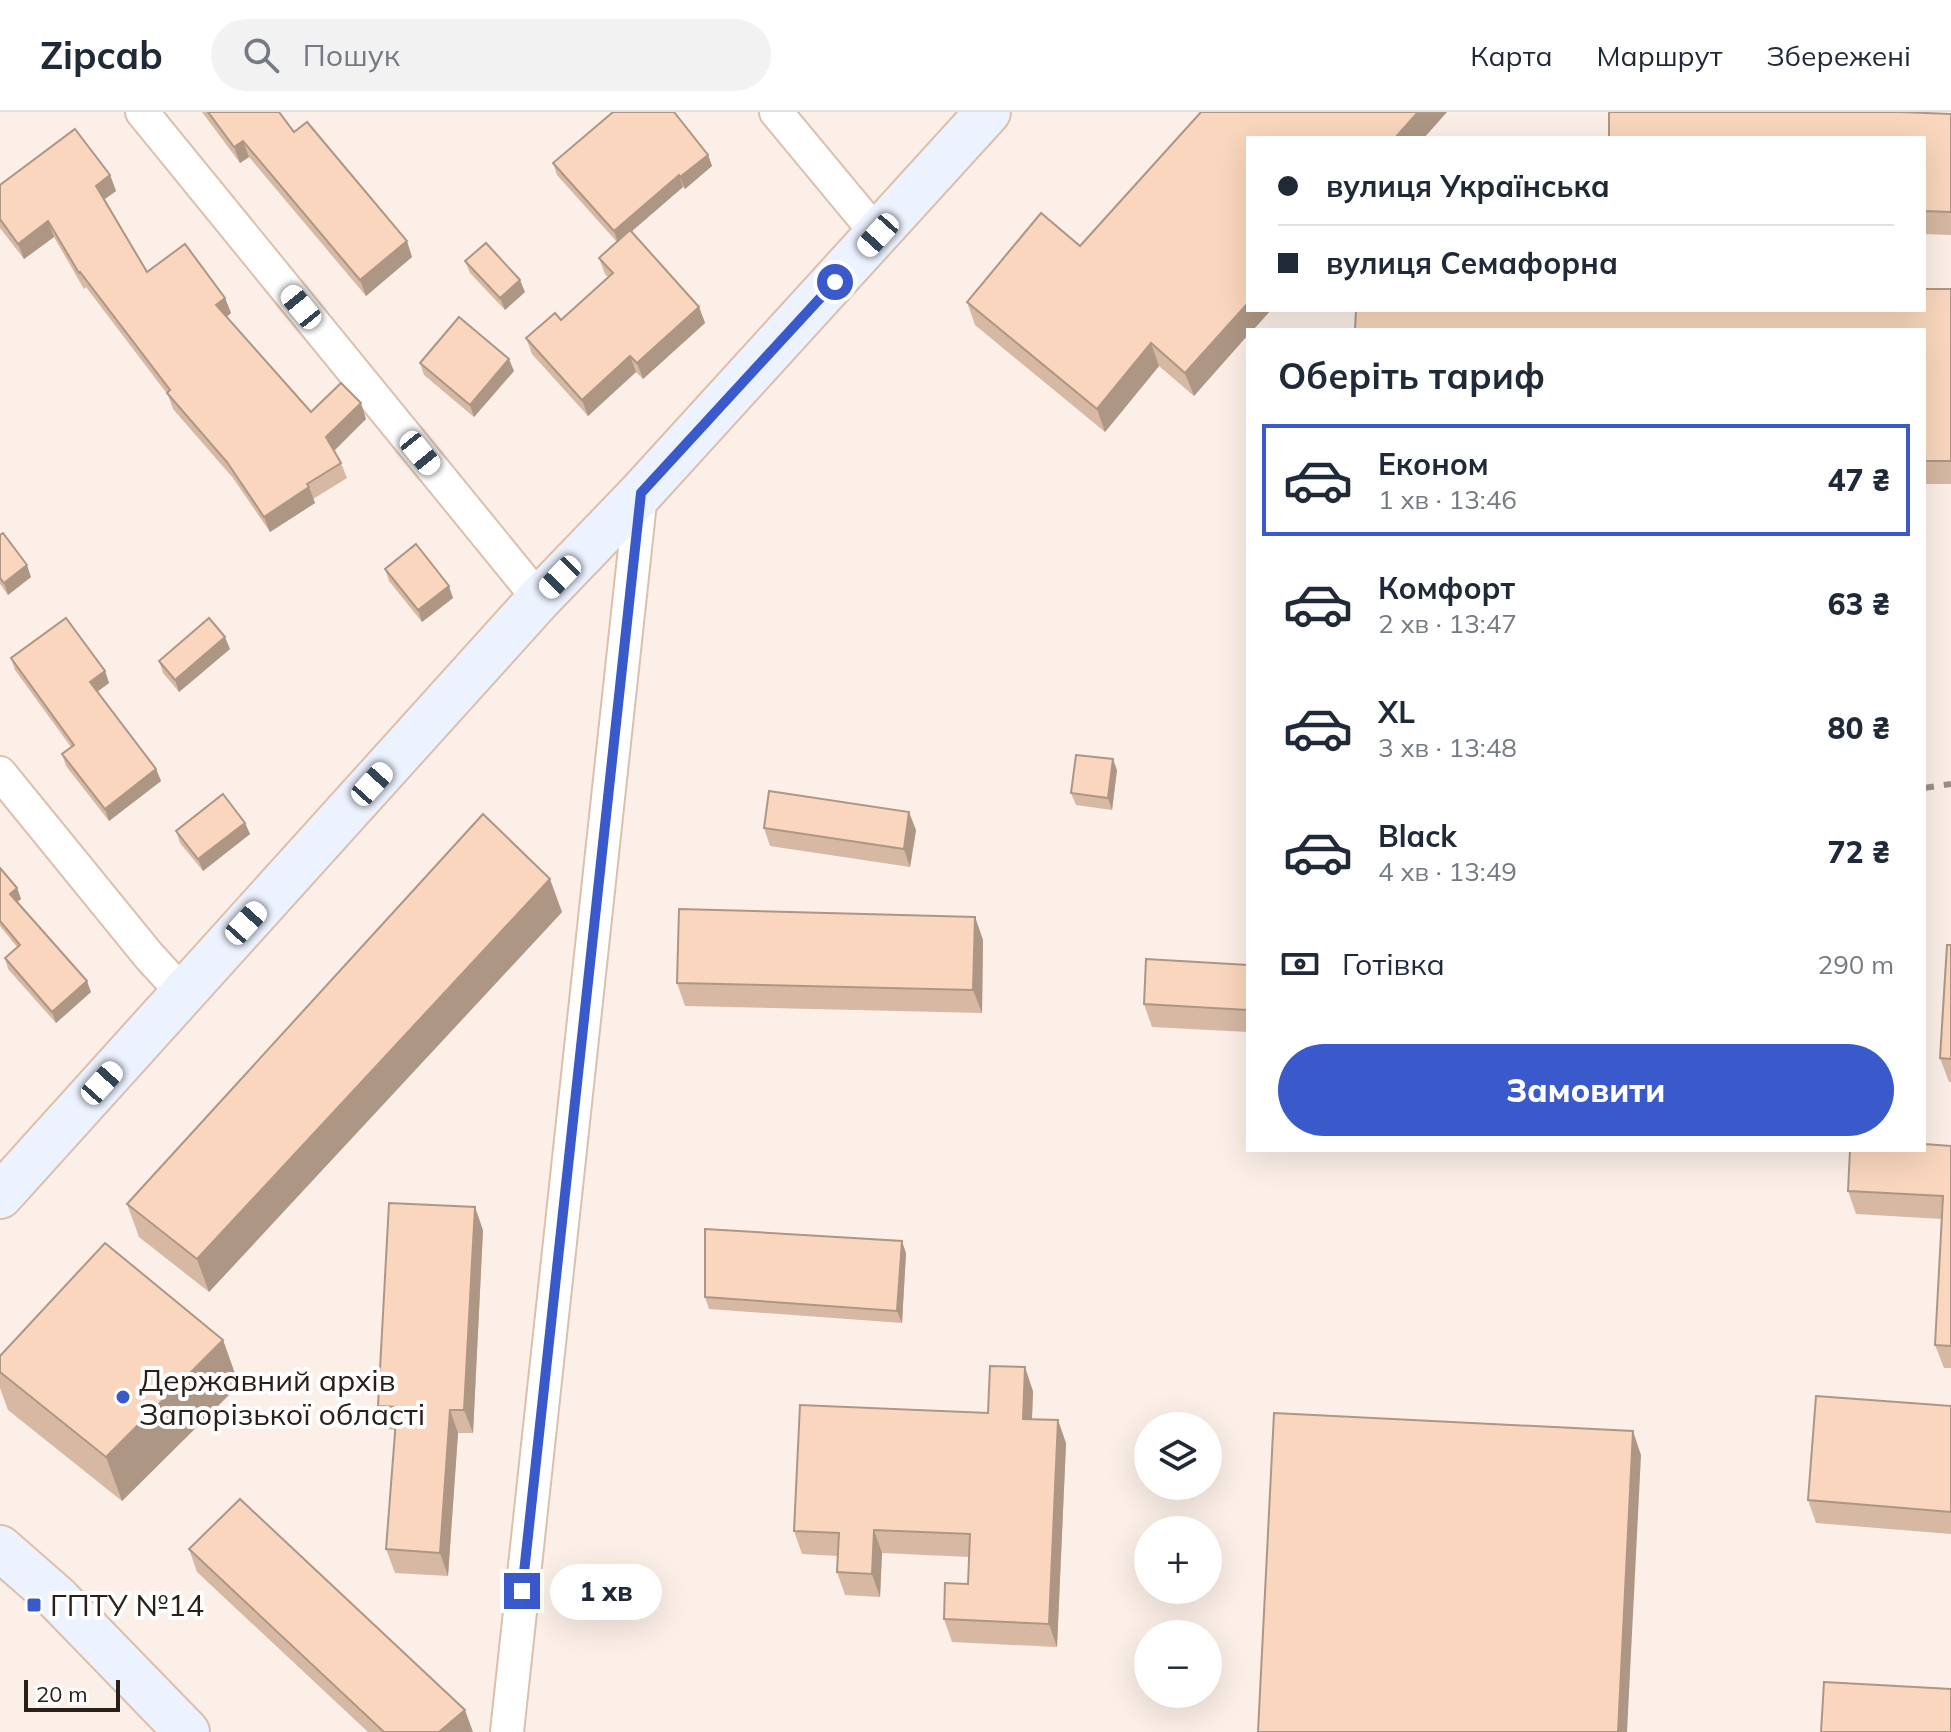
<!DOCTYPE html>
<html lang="uk">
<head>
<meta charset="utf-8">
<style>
	:root { --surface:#fff; --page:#f2f2f3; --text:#1f2937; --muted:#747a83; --line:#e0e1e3; --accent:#3a59cb }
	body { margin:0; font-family:Mulish,sans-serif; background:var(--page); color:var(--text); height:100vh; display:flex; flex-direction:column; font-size:30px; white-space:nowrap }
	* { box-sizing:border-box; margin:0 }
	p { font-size:26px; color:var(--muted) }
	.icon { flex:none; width:44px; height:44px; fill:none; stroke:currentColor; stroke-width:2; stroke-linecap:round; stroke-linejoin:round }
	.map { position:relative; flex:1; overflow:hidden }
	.side { position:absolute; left:1246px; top:216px; width:680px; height:824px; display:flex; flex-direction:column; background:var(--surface); border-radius:0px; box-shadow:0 8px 32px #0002 }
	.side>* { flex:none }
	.banner { position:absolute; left:1246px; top:24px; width:680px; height:176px; border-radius:0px; box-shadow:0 8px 32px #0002; display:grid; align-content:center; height:176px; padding:0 32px; background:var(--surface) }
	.fabs { position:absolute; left:1134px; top:1300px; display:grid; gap:16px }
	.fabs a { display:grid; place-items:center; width:88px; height:88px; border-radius:50%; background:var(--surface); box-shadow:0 8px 32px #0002; font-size:40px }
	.scale { position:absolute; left:24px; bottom:20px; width:96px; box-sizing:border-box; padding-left:8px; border:4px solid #2b2019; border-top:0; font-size:22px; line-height:28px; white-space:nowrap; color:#2b2019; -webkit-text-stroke:6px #fff; paint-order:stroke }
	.end { position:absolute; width:36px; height:36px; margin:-18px; border:10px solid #3a59cb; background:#fff; box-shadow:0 0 0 4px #fff }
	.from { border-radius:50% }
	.bubble { position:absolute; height:56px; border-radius:28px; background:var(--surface); box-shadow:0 8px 32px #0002; font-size:26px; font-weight:800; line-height:56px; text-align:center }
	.car { position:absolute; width:24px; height:48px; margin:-24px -12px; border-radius:10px; box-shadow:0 0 6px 2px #0007; background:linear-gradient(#fff 24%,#345 0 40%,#fff 0 76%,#345 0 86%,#fff 0) }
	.banner b { display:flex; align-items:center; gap:28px; height:76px; font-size:30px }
	.banner b+b { border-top:2px solid var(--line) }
	.banner i { width:20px; height:20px; background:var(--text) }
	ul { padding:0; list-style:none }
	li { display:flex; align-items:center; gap:24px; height:112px; margin:0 16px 12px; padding:0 16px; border:4px solid transparent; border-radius:0px }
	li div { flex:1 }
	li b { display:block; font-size:30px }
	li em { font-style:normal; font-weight:800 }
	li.current { border-color:var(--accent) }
	li>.icon { width:72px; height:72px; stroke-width:1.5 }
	h2 { padding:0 32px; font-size:36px; line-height:96px }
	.pay { display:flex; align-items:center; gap:20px; height:88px; padding:0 32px; font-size:30px }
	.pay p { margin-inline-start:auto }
	.button { display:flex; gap:16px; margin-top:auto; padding:16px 32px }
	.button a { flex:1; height:92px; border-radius:48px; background:var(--accent); color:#fff; font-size:32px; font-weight:800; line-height:92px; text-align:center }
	header { display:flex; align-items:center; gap:48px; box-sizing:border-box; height:112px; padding:0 40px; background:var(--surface); border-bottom:2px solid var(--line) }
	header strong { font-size:38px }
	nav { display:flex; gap:44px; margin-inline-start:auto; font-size:28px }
	.search { width:560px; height:72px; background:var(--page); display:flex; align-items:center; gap:20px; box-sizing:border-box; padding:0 28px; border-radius:44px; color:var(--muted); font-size:30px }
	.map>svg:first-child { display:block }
</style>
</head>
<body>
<header>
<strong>Zipcab</strong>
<div class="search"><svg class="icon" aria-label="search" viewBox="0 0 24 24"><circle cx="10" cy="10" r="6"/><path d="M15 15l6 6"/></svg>Пошук</div>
<nav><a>Карта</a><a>Маршрут</a><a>Збережені</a></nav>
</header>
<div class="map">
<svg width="1951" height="1620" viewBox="0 0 1951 1620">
	<rect width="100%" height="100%" fill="#fbefe7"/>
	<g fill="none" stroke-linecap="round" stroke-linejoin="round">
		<defs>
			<g id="street">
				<path d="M142,0l397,487"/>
				<path d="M776,0l102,123"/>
				<path d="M0,661l149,183 34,37"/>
				<path d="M507,1620l134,-1239"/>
			</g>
			<g id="secondary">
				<path d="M0,1084l539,-597 102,-106 347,-381"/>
				<path d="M0,1436l57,50 130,134"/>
			</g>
		</defs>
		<use href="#street" stroke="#dcbfac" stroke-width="36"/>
		<use href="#secondary" stroke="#dcbfac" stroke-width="48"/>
		<use href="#street" stroke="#fff" stroke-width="32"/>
		<use href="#secondary" stroke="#edf2ff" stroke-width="44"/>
		<path stroke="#9c9189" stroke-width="6" stroke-dasharray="10 10" stroke-linecap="butt" d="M1924,676l27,-4"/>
	</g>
	<g fill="#d6b8a3">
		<path d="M202,0h77l15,20 118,125 -46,39 -117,-139 -9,6z"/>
		<path d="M1951,2v121l-27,-1v-96z"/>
		<path d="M708,43l4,11 -27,23 -2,-2 -52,45 68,75 6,16 -62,56 -7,-7 -48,44 -56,-62 -6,-16 35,-18 47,-43 -3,-3 -6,-16 18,-16 -60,-67 -4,-12z"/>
		<path d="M110,63l6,16 -11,8 42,73 78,26 6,15 -4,4 84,95 55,7 -32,31 7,13 6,15 -34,21 2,4 -45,29 -37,-54 -60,-69 -5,-14 -82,-108 -2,2 -30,-52 -30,22 -24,-31v-43z"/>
		<path d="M1080,134l191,64 -18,20h-5l-54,66 -35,-30 -54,66 -130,-107 -8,-23z"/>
		<path d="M465,149l60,31 -20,18 -35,-37z"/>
		<path d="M1951,177v195h-27v-154z"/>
		<path d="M420,251l94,8 -40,46 -50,-42z"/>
		<path d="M0,423l31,42 -23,18 -8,-11z"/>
		<path d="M385,457l68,29 -31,24 -33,-41z"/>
		<path d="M230,537l-51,43 -16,-19 -4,-12z"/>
		<path d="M11,546l94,13 4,12 -12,9 59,77 5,12 -52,40 -43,-55 -4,-12 9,-7 -56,-77z"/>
		<path d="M1117,658l-5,40 -36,-5 -5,-12z"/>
		<path d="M245,711l5,11 -47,37 -23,-28 -4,-12z"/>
		<path d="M764,716l152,2 -6,37 -140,-21z"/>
		<path d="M0,756l17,20 4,11 -4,3 74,90 -35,31 -48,-54 -3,-11 12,-11 -17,-21z"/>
		<path d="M562,800l-353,380 -70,-55 -12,-33z"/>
		<path d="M975,805l8,23 -1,73 -297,-7 -8,-23z"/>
		<path d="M1951,833v137h-2l-9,-24z"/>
		<path d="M1248,853v67l-96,-5 -8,-23z"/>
		<path d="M1951,1034v222h-7l-9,-23 7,-126 -86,-5 -8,-23z"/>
		<path d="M483,1118l-10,203h-15l-10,143 -53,-3 -9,-24 9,-119 -9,-1 -8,-23z"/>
		<path d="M906,1141l-4,70 -193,-14 -4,-12z"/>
		<path d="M223,1228l16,45 -117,116 -114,-91 -8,-22v-32z"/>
		<path d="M1033,1279l-1,28 34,24 -9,204 -105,-5 -8,-23 24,-35 1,-27 -87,-4 -2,44 -35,-2 -8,-23 1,-16 -36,-2 -8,-23 194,-118z"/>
		<path d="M1951,1294v128l-135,-11 -8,-23z"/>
		<path d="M189,1437l284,183h-105l-171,-160z"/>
	</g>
	<g fill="#ae9684">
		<path d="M1418,0h29l-23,26h-29z"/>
		<path d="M243,29l6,16 -9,6 -6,-16z"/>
		<path d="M708,43l4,11 -27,23 -5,-12z"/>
		<path d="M110,63l6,16 -14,10 -6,-15z"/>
		<path d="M679,63l4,12 -65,56 -4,-12z"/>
		<path d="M48,109l6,16 -30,22 -6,-15z"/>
		<path d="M407,129l5,16 -46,39 -6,-16z"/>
		<path d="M520,168l5,12 -20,18 -5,-12z"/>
		<path d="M225,186l6,15 -9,7 -6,-15z"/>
		<path d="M1248,191v7h23l-18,20h-5v5l-54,61 -9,-23z"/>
		<path d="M699,195l6,16 -62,56 -6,-16z"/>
		<path d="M1151,231l8,23 -54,66 -8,-23z"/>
		<path d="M630,244l6,16 -48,44 -6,-16z"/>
		<path d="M509,247l5,12 -40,46 -4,-12z"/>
		<path d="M361,291l5,16 -34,34 -6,-16z"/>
		<path d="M309,375l6,16 -45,29 -6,-15z"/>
		<path d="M27,453l4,12 -23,18 -4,-12z"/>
		<path d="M449,474l4,12 -31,24 -4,-12z"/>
		<path d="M225,525l5,12 -51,43 -4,-12z"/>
		<path d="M105,559l4,12 -15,11 -4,-12z"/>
		<path d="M1113,647l4,11 -5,40 -4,-12z"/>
		<path d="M156,657l5,12 -52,40 -4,-12z"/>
		<path d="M909,700l7,18 -6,37 -6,-18z"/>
		<path d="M245,711l5,11 -47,37 -5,-12z"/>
		<path d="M550,767l12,33 -353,380 -12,-33z"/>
		<path d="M17,776l4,11 -8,6 -3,-11z"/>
		<path d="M975,805l8,23 -1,73 -9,-23z"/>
		<path d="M87,869l4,11 -35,31 -4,-11z"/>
		<path d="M475,1095l8,23 -10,203 -9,-23z"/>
		<path d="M902,1129l4,12 -4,70 -5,-12z"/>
		<path d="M223,1228l16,45 -117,116 -16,-44z"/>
		<path d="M1025,1255l8,24 -2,51 -8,-23z"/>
		<path d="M450,1298l8,23 -10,143 -8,-23z"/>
		<path d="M1058,1308l8,23 -9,204 -8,-23z"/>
		<path d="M1633,1319l8,24 -14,277h-9z"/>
		<path d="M874,1418l8,23 -2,44 -8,-23z"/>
		<path d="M465,1598l8,22h-34z"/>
	</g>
	<g fill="#f9d6bd" stroke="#ae9684" stroke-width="2">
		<path d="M208,0h71l15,20 13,-10 100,119 -47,39 -117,-139 -9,6z"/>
		<path d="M613,0h61l34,43 -28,22 -1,-2 -65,56 -61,-68z"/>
		<path d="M1201,0h217l-23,26h-147v165l-63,70 -34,-30 -54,66 -130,-107 74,-89 39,33z"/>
		<path d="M1609,0h291l51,2v98l-27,-1v-73h-315z"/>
		<path d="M75,17l35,46 -14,11 51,86 38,-28 40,54 -9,7 95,107 30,-29 20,20 -35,34 15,26 -34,21 2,3 -45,30 -37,-55 -60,-69 3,-3 -90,-118 -1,1 -31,-52 -30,23 -18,-25v-34z"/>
		<path d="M630,118l69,77 -62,56 -7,-7 -48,44 -56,-62 29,-25 6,7 52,-47 -14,-15z"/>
		<path d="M486,131l34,37 -20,18 -35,-37z"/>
		<path d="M1924,177h27v172h-27v-131h-569l1,-20h568z"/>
		<path d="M459,205l50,42 -39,46 -50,-42z"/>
		<path d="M3,421l24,32 -23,18 -4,-5v-43z"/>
		<path d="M416,432l33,42 -31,24 -33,-41z"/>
		<path d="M66,506l39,53 -15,11 66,87 -51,40 -43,-55 12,-9 -63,-87z"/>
		<path d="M209,506l16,19 -50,43 -16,-19z"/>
		<path d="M1076,643l37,4 -5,39 -37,-5z"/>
		<path d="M769,679l140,21 -5,37 -140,-21z"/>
		<path d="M223,682l22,29 -47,36 -22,-28z"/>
		<path d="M483,702l67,65 -353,380 -70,-55z"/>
		<path d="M0,756l17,20 -7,6 77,87 -35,31 -47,-54 15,-13 -20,-24z"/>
		<path d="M679,797l296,8 -2,73 -296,-7z"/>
		<path d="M1947,833h4v114l-11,-1z"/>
		<path d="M1146,847l102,6v45l-104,-6z"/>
		<path d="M1924,1032l27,2v200l-16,-1 8,-149 -95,-5 2,-41h74z"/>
		<path d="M389,1091l86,4 -11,203h-14l-10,143 -54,-4 11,-142 -19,-1z"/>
		<path d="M705,1117l197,12 -5,70 -192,-14z"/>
		<path d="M105,1131l118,97 -117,117 -106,-85v-16z"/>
		<path d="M990,1254l35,1 -2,52 35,1 -9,204 -105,-5 1,-36 23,1 2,-50 -96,-4 -2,44 -35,-2 2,-39 -45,-2 6,-126 188,8z"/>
		<path d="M1816,1284l135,10v106l-143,-12z"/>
		<path d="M1274,1301l359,18 -15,301h-360z"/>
		<path d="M240,1387l225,211 -26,22h-55l-195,-183z"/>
		<path d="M1824,1570l127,7v43h-130z"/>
	</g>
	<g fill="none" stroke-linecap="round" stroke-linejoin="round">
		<path stroke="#3a59cb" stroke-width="10" d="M522,1479l119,-1098 194,-211"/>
	</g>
	<g fill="#3a59cb" stroke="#fff" stroke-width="3">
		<circle cx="123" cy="1285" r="8"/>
		<rect x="26" y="1485" width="16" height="16" rx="4"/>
	</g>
	<g text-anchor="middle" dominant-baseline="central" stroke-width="8" stroke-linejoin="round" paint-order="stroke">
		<g font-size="30" fill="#2b2019" stroke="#fff" text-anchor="start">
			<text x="139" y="1268">Державний архів<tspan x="139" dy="34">Запорізької області</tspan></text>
			<text x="50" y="1493">ГПТУ №14</text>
		</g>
	</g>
</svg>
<div class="fabs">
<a><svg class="icon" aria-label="layers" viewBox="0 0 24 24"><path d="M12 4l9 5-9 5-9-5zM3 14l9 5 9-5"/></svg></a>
<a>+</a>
<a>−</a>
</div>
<div class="scale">20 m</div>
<i class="end from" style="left:835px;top:170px"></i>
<i class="end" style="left:522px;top:1479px"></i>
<div class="bubble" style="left:550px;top:1452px;width:112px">1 хв</div>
<i class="car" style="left:878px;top:123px;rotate:222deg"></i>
<i class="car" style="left:301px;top:195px;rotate:321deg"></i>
<i class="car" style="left:420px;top:341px;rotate:141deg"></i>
<i class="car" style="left:560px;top:465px;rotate:224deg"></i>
<i class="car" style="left:372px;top:672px;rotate:42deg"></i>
<i class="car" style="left:246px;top:811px;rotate:42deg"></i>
<i class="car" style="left:102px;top:971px;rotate:42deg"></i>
<div class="banner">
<b><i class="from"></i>вулиця Українська</b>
<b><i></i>вулиця Семафорна</b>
</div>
<section class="side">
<h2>Оберіть тариф</h2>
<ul>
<li class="current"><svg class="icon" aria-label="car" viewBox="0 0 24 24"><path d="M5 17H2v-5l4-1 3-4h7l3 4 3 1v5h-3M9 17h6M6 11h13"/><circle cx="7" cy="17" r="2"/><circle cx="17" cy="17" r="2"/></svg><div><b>Економ</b><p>1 хв · 13:46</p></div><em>47 ₴</em></li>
<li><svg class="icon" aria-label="car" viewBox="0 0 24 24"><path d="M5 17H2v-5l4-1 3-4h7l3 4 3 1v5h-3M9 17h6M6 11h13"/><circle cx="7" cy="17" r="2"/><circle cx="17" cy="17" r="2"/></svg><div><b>Комфорт</b><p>2 хв · 13:47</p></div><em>63 ₴</em></li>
<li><svg class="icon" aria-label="car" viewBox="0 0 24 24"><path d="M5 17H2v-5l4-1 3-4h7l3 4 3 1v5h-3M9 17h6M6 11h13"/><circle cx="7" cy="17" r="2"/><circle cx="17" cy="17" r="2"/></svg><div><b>XL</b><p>3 хв · 13:48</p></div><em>80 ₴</em></li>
<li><svg class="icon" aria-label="car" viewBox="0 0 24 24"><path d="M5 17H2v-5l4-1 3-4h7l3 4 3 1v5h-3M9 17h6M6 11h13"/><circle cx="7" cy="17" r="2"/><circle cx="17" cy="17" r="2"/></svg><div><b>Black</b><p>4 хв · 13:49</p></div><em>72 ₴</em></li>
</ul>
<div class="pay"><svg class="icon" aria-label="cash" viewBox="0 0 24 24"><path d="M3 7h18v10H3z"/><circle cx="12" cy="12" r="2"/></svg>Готівка<p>290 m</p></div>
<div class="button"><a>Замовити</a></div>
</section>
</div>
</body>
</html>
